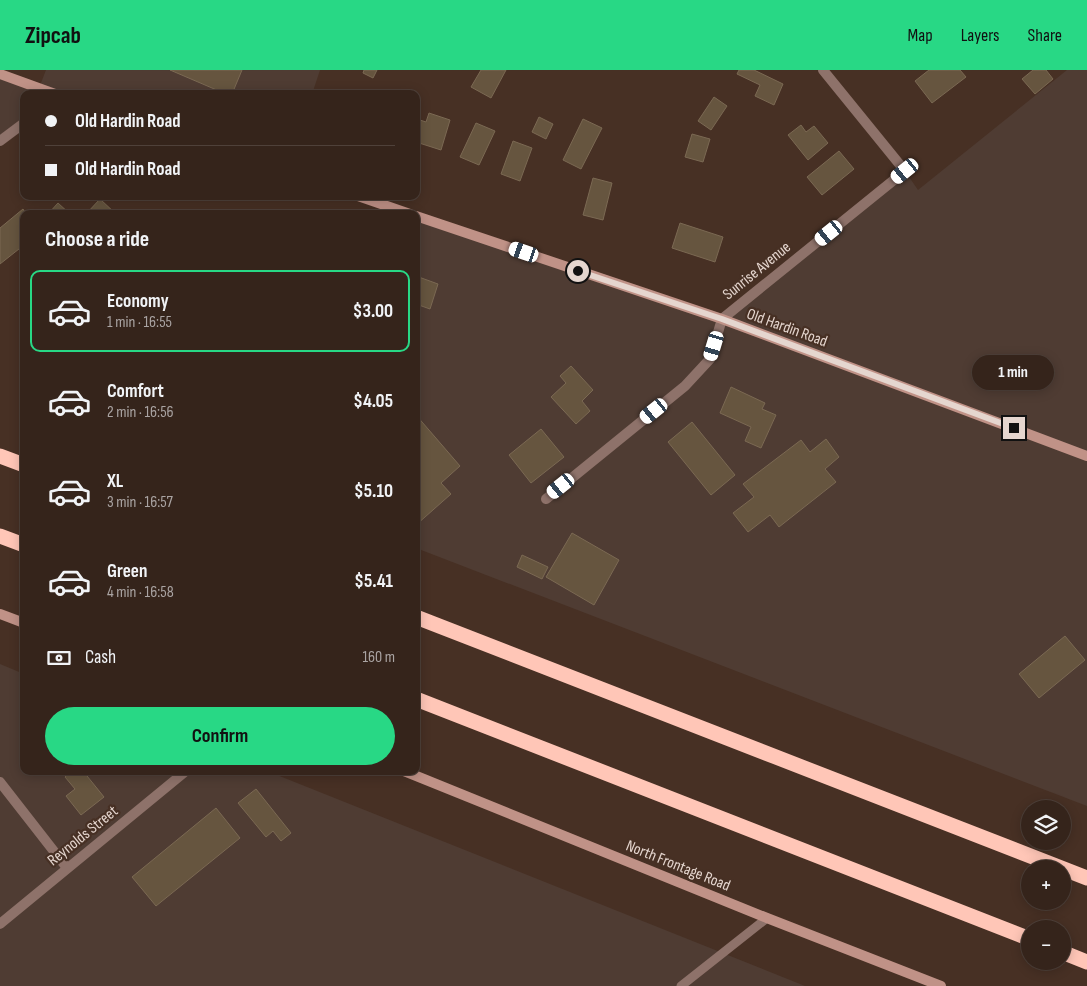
<!DOCTYPE html>
<html lang="en">
<head>
<meta charset="utf-8">
<style>
	:root { --surface:#35241b; --page:#3d2c24; --text:#f1f3f6; --muted:#aaa4a3; --line:#4f413a; --accent:#28d885 }
	body { margin:0; font-family:"Sofia Sans Condensed",sans-serif; background:var(--page); color:var(--text); height:100vh; display:flex; flex-direction:column; font-size:19px; white-space:nowrap }
	* { box-sizing:border-box; margin:0 }
	p { font-size:16px; color:var(--muted) }
	.icon { flex:none; width:28px; height:28px; fill:none; stroke:currentColor; stroke-width:2; stroke-linecap:round; stroke-linejoin:round }
	.map { position:relative; flex:1; overflow:hidden }
	.drawer { position:absolute; left:20px; top:140px; width:400px; height:565px; display:flex; flex-direction:column; background:var(--surface); border-radius:10px; box-shadow:0 2px 12px #0003,0 0 0 1px var(--line) }
	.drawer>* { flex:none }
	.guide { position:absolute; left:20px; top:20px; width:400px; height:110px; border-radius:10px; box-shadow:0 2px 12px #0003,0 0 0 1px var(--line); display:grid; align-content:center; height:110px; padding:0 25px; background:var(--surface) }
	.tools { position:absolute; left:1021px; top:730px; display:grid; gap:10px }
	.tools a { display:grid; place-items:center; width:50px; height:50px; border-radius:50%; background:var(--surface); box-shadow:0 2px 12px #0003,0 0 0 1px var(--line); font-size:25px }
	.end { position:absolute; width:22px; height:22px; margin:-11px; border:6px solid #e5d6cf; background:#111; box-shadow:0 0 0 2px #111 }
	.from { border-radius:50% }
	.bubble { position:absolute; height:35px; border-radius:18px; background:var(--surface); box-shadow:0 2px 12px #0003,0 0 0 1px var(--line); font-size:16px; font-weight:700; line-height:35px; text-align:center }
	.car { position:absolute; width:15px; height:30px; margin:-15px -8px; border-radius:6px; box-shadow:0 0 4px 1px #0007; background:linear-gradient(#fff 24%,#345 0 40%,#fff 0 76%,#345 0 86%,#fff 0) }
	.guide b { display:flex; align-items:center; gap:18px; height:48px; font-size:19px }
	.guide b+b { border-top:1px solid var(--line) }
	.guide i { width:12px; height:12px; background:var(--text) }
	ul { padding:0; list-style:none }
	li { display:flex; align-items:center; gap:15px; height:82px; margin:0 10px 8px; padding:0 15px; border:2px solid transparent; border-radius:10px }
	li div { flex:1 }
	li b { display:block; font-size:19px }
	li em { font-style:normal; font-weight:700 }
	li.on { border-color:var(--accent) }
	li>.icon { width:45px; height:45px; stroke-width:1.5 }
	h2 { padding:0 25px; font-size:22px; line-height:60px }
	.pay { display:flex; align-items:center; gap:12px; height:55px; padding:0 25px; font-size:19px }
	.pay p { margin-inline-start:auto }
	.cta { display:flex; gap:10px; margin-top:auto; padding:10px 25px }
	.cta a { flex:1; height:58px; border-radius:30px; background:var(--accent); color:#111; font-size:20px; font-weight:700; line-height:58px; text-align:center }
	header { display:flex; align-items:center; gap:30px; box-sizing:border-box; height:70px; padding:0 25px; background:var(--accent); color:#111 }
	header strong { font-size:24px }
	nav { display:flex; gap:28px; margin-inline-start:auto; font-size:18px }
	.map>svg:first-child { display:block }
</style>
</head>
<body>
<header>
<strong>Zipcab</strong>
<nav><a>Map</a><a>Layers</a><a>Share</a></nav>
</header>
<div class="map">
<svg width="1087" height="916" viewBox="0 0 1087 916">
	<rect width="100%" height="100%" fill="#473024"/>
	<g fill="#4f3c33">
		<path d="M46,0h274l-8,24h-288v29l-24,18v-67l39,14z"/>
		<path d="M1067,0h20v736l-671,-258v-332l306,103 183,-148 13,19z"/>
		<path d="M0,594l24,10v97h243l538,215h-805z"/>
	</g>
	<g fill="#66553f" stroke="#7b6953">
		<path d="M170,0h72l-10,24h-6z"/>
		<path d="M364,0h13l-4,8 -10,-5z"/>
		<path d="M481,0h25l-15,28 -20,-11z"/>
		<path d="M739,0h15l29,14 -9,21 -19,-9 5,-11 -23,-11z"/>
		<path d="M929,0h31l6,7 -34,26 -17,-22z"/>
		<path d="M1033,0h13l7,9 -18,15 -13,-15z"/>
		<path d="M714,27l13,9 -16,24 -13,-9z"/>
		<path d="M429,43l21,7 -9,30 -25,-8 1,-23 9,3z"/>
		<path d="M539,47l14,7 -7,15 -14,-7z"/>
		<path d="M583,49l19,9 -21,41 -18,-9z"/>
		<path d="M476,53l19,8 -16,34 -19,-8z"/>
		<path d="M801,55l5,7 8,-6 14,17 -20,17 -20,-25z"/>
		<path d="M692,64l18,5 -7,23 -18,-5z"/>
		<path d="M513,71l19,7 -12,33 -19,-7z"/>
		<path d="M839,81l15,18 -32,26 -15,-18z"/>
		<path d="M593,108l19,5 -9,37 -20,-5z"/>
		<path d="M100,129l16,15h-30z"/>
		<path d="M58,133l12,11h-22z"/>
		<path d="M23,139l3,5h-2v31l-24,19v-36z"/>
		<path d="M680,153l43,14 -8,25 -43,-14z"/>
		<path d="M416,206l22,8 -8,25 -14,-5z"/>
		<path d="M571,296l22,24 -11,11 8,10 -14,13 -25,-27 15,-14 -6,-7z"/>
		<path d="M731,317l34,16 -3,6 14,6 -15,33 -16,-7 6,-14 -31,-14z"/>
		<path d="M416,345l44,51 -19,17 10,11 -35,31z"/>
		<path d="M692,352l43,53 -24,20 -43,-53z"/>
		<path d="M541,359l23,28 -33,26 -22,-28z"/>
		<path d="M826,369l13,18 -14,12 11,13 -57,45 -9,-12 -22,17 -15,-19 21,-16 -11,-13 58,-44 9,12z"/>
		<path d="M572,463l47,27 -25,45 -48,-28z"/>
		<path d="M522,485l26,12 -6,12 -25,-12z"/>
		<path d="M1065,566l20,24 -46,38 -20,-24z"/>
		<path d="M71,701h12l21,26 -23,18 -15,-19 9,-7 -10,-12z"/>
		<path d="M256,719l35,44 -10,8 -8,-10 -7,6 -28,-34z"/>
		<path d="M216,738l24,30 -84,68 -24,-29z"/>
	</g>
	<g fill="none" stroke-linecap="round" stroke-linejoin="round">
		<path stroke="#8e726a" stroke-width="9" d="M681,916l86,-68"/>
		<g stroke="#8e726a" stroke-width="10">
			<path d="M0,71l24,-18"/>
			<path d="M546,429l139,-113 25,-27 12,-40 183,-148 -82,-101"/>
			<path d="M0,712l67,86"/>
			<path d="M0,854l186,-153"/>
		</g>
		<g stroke="#c09287" stroke-width="10">
			<path d="M0,4l55,20"/>
			<path d="M358,126l52,18"/>
			<path d="M416,146l306,103 365,137"/>
			<path d="M0,544l24,9"/>
			<path d="M404,701l363,147 174,68"/>
		</g>
		<g stroke="#ffc6b7" stroke-width="15">
			<path d="M0,386l24,9"/>
			<path d="M0,466l24,9"/>
			<path d="M416,547l671,261"/>
			<path d="M416,629l614,240"/>
			<path d="M1062,882l25,10"/>
		</g>
	</g>
	<g fill="none" stroke-linecap="round" stroke-linejoin="round">
		<path stroke="#e5d6cf" stroke-width="6" d="M578,201l144,48 292,109"/>
	</g>
	<g text-anchor="middle" dominant-baseline="central" stroke-width="4.5" stroke-linejoin="round" paint-order="stroke">
		<g font-size="16" fill="#e5d6cf" stroke="#473024">
			<text transform="translate(757 201) rotate(-39)">Sunrise Avenue</text>
			<text transform="translate(787 258) rotate(20)">Old Hardin Road</text>
			<text transform="translate(83 766) rotate(-39)">Reynolds Street</text>
			<text transform="translate(678 796) rotate(22)">North Frontage Road</text>
		</g>
	</g>
</svg>
<div class="tools">
<a><svg class="icon" aria-label="layers" viewBox="0 0 24 24"><path d="M12 4l9 5-9 5-9-5zM3 14l9 5 9-5"/></svg></a>
<a>+</a>
<a>−</a>
</div>
<i class="end from" style="left:578px;top:201px"></i>
<i class="end" style="left:1014px;top:358px"></i>
<div class="bubble" style="left:972px;top:285px;width:82px">1 min</div>
<i class="car" style="left:905px;top:101px;rotate:231deg"></i>
<i class="car" style="left:829px;top:163px;rotate:231deg"></i>
<i class="car" style="left:524px;top:182px;rotate:289deg"></i>
<i class="car" style="left:714px;top:276px;rotate:197deg"></i>
<i class="car" style="left:654px;top:341px;rotate:231deg"></i>
<i class="car" style="left:561px;top:416px;rotate:231deg"></i>
<div class="guide">
<b><i class="from"></i>Old Hardin Road</b>
<b><i></i>Old Hardin Road</b>
</div>
<section class="drawer">
<h2>Choose a ride</h2>
<ul>
<li class="on"><svg class="icon" aria-label="car" viewBox="0 0 24 24"><path d="M5 17H2v-5l4-1 3-4h7l3 4 3 1v5h-3M9 17h6M6 11h13"/><circle cx="7" cy="17" r="2"/><circle cx="17" cy="17" r="2"/></svg><div><b>Economy</b><p>1 min · 16:55</p></div><em>$3.00</em></li>
<li><svg class="icon" aria-label="car" viewBox="0 0 24 24"><path d="M5 17H2v-5l4-1 3-4h7l3 4 3 1v5h-3M9 17h6M6 11h13"/><circle cx="7" cy="17" r="2"/><circle cx="17" cy="17" r="2"/></svg><div><b>Comfort</b><p>2 min · 16:56</p></div><em>$4.05</em></li>
<li><svg class="icon" aria-label="car" viewBox="0 0 24 24"><path d="M5 17H2v-5l4-1 3-4h7l3 4 3 1v5h-3M9 17h6M6 11h13"/><circle cx="7" cy="17" r="2"/><circle cx="17" cy="17" r="2"/></svg><div><b>XL</b><p>3 min · 16:57</p></div><em>$5.10</em></li>
<li><svg class="icon" aria-label="car" viewBox="0 0 24 24"><path d="M5 17H2v-5l4-1 3-4h7l3 4 3 1v5h-3M9 17h6M6 11h13"/><circle cx="7" cy="17" r="2"/><circle cx="17" cy="17" r="2"/></svg><div><b>Green</b><p>4 min · 16:58</p></div><em>$5.41</em></li>
</ul>
<div class="pay"><svg class="icon" aria-label="cash" viewBox="0 0 24 24"><path d="M3 7h18v10H3z"/><circle cx="12" cy="12" r="2"/></svg>Cash<p>160 m</p></div>
<div class="cta"><a>Confirm</a></div>
</section>
</div>
</body>
</html>
